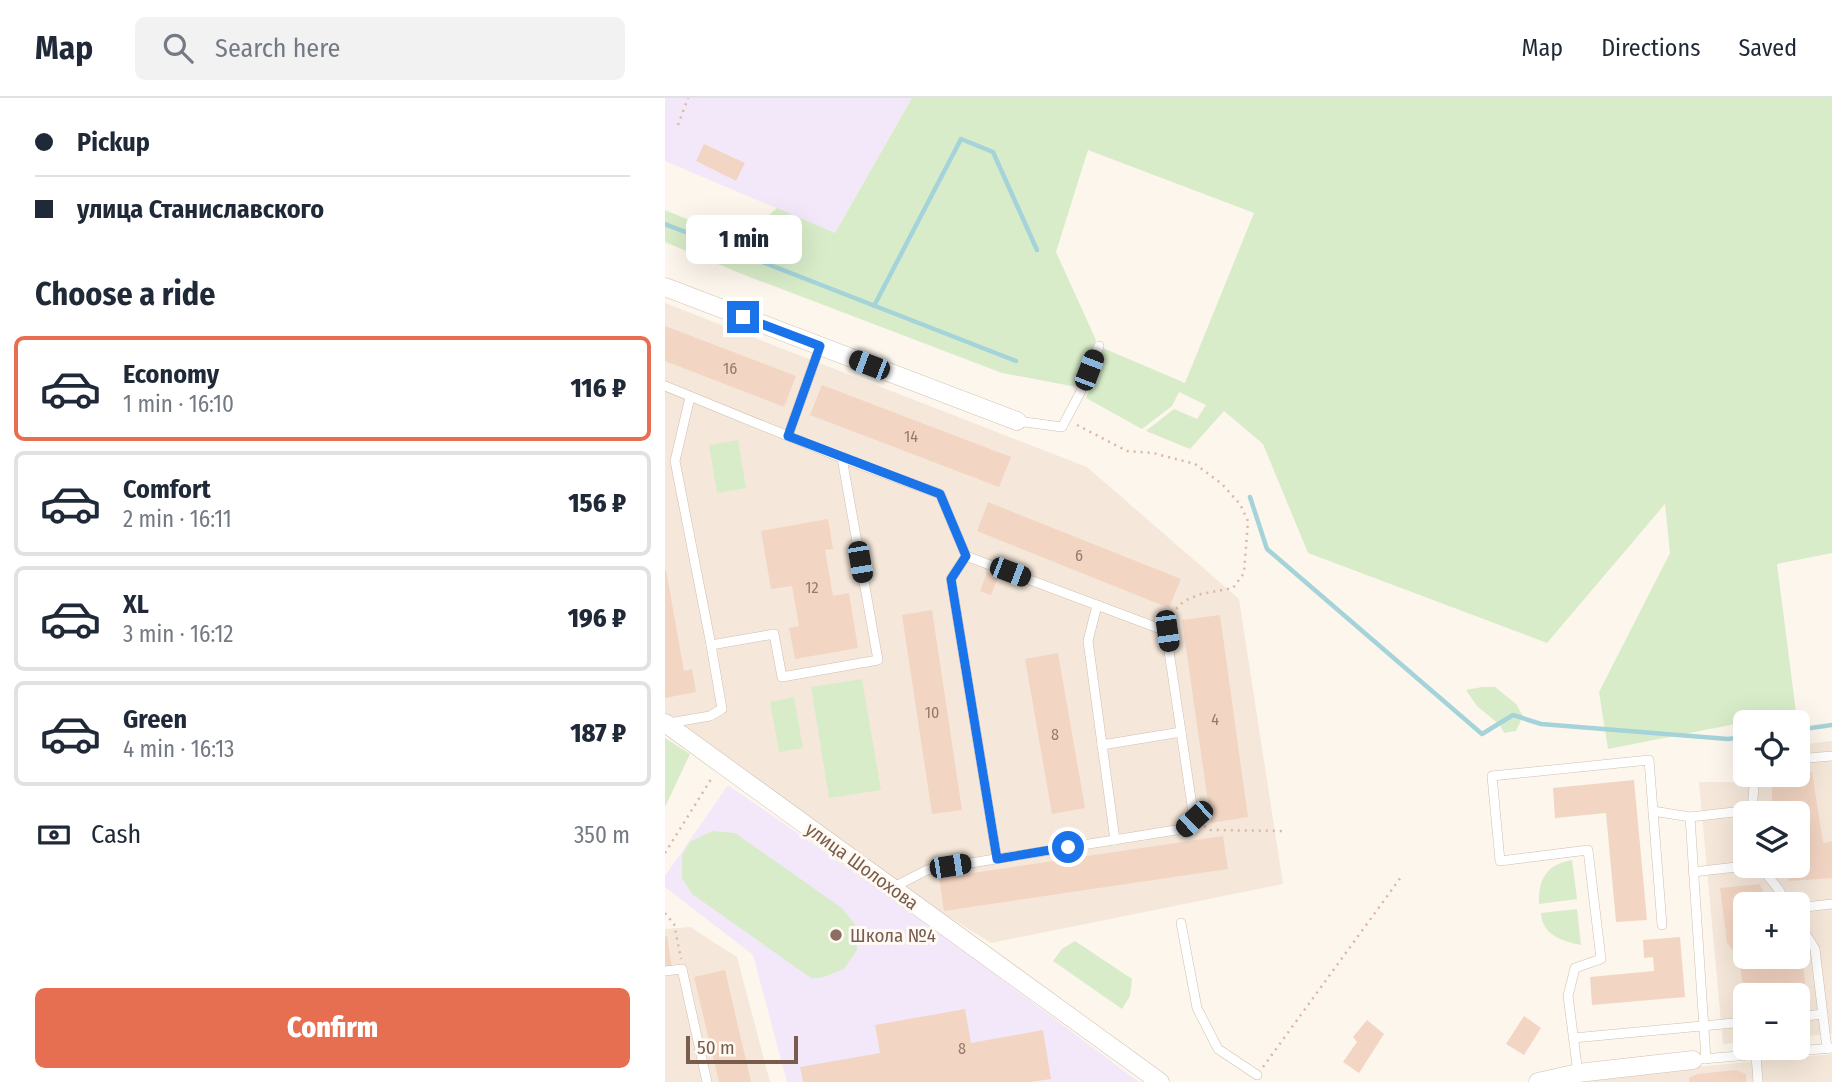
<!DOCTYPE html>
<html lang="en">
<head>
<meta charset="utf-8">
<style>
	:root { --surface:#fff; --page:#f2f2f3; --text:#1f2937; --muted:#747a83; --line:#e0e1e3; --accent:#e76f51 }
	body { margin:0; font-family:"Fira Sans Condensed",sans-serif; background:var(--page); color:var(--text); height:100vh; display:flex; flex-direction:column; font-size:26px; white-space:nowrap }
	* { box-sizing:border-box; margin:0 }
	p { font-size:23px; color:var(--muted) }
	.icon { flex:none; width:38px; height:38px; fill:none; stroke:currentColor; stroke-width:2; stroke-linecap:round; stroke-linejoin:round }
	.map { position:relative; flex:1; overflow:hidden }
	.side { display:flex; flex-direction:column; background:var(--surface); width:665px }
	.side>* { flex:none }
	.top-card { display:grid; align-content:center; height:154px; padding:0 35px; background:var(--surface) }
	.controls { position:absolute; left:1068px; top:612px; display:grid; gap:14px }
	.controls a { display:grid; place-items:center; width:77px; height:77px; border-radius:10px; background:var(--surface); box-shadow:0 7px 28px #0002; font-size:35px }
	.scale { position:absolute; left:21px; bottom:18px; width:112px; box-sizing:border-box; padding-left:7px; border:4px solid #7a5c4d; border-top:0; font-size:19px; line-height:24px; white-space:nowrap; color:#7a5c4d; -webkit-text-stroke:5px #fffaf3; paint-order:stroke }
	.end { position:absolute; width:32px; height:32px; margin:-16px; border:9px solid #1a73e8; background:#fff; box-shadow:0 0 0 4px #fff }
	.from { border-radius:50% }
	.bubble { position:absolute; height:49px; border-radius:10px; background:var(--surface); box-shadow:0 7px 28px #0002; font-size:23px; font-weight:800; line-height:49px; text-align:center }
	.car { position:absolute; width:21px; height:42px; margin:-21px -10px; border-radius:9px; box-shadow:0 0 5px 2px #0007; background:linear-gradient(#222 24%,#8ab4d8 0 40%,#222 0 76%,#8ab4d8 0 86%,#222 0) }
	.top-card b { display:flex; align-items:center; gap:24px; height:66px; font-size:26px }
	.top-card b+b { border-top:2px solid var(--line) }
	.top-card i { width:18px; height:18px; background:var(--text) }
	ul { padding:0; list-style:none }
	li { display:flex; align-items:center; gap:21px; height:105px; margin:0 14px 10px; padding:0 21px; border:4px solid var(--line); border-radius:10px }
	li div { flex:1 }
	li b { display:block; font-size:26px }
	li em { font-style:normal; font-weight:800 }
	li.selected { border-color:var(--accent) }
	li>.icon { width:63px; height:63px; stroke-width:1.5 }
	h2 { padding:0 35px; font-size:32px; line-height:84px }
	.pay { display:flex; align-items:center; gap:18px; height:77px; padding:0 35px; font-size:26px }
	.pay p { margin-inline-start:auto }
	.action { display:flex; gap:14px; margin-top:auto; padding:14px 35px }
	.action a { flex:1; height:80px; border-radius:10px; background:var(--accent); color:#fff; font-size:28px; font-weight:800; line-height:80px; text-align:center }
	header { display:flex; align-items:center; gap:42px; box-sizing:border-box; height:98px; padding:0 35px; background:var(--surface); border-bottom:2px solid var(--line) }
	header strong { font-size:33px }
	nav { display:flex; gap:38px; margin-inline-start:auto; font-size:24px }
	.search { width:490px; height:63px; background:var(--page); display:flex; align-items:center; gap:18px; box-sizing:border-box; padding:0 24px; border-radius:10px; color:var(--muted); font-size:26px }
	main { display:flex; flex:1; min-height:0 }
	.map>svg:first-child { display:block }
</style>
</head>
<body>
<header>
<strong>Map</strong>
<div class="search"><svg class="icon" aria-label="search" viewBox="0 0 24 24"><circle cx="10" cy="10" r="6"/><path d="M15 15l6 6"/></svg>Search here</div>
<nav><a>Map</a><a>Directions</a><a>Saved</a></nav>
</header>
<main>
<section class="side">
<div class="top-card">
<b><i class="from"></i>Pickup</b>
<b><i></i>улица Станиславского</b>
</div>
<h2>Choose a ride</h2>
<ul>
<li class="selected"><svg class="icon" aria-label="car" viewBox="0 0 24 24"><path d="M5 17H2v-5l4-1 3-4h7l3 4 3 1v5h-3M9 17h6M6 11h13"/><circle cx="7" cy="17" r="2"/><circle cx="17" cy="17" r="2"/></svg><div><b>Economy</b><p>1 min · 16:10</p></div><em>116 ₽</em></li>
<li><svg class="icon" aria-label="car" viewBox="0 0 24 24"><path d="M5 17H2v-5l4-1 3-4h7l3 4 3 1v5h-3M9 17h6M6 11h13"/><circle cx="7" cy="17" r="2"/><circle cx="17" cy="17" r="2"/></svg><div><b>Comfort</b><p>2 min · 16:11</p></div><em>156 ₽</em></li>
<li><svg class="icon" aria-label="car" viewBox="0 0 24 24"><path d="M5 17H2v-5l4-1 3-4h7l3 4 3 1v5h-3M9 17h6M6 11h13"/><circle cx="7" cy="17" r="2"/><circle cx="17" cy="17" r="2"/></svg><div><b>XL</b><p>3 min · 16:12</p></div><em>196 ₽</em></li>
<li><svg class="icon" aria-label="car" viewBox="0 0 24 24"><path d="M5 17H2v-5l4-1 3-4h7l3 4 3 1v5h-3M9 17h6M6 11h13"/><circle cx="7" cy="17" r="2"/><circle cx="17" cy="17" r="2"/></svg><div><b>Green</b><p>4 min · 16:13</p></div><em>187 ₽</em></li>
</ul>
<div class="pay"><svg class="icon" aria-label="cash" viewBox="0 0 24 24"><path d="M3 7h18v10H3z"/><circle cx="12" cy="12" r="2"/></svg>Cash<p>350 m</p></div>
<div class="action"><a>Confirm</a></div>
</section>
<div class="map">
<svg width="1167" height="984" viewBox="0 0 1167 984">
	<rect width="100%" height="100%" fill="#fdf6ec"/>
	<g fill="#f5e8da" fill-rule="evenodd">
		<path d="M0,205l422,164 152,132 44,285 -292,59 -50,-31 -276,-196z"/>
		<path d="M1167,643v293l-35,3v-41h-52v46l-22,2 -24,-262h41l5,-27v20h52v-30zM1080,716h52v52h-52zM1080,807h52v52h-52z"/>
		<path d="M25,829l47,30 33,125h-105v-153z"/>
		<path d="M1167,956v28h-258l15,-5z"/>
	</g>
	<g fill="#f3e8fa">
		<path d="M0,0h247l-77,135 -170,-72z"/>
		<path d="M63,687l189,131 222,166h-352l-34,-127 -88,-68v-11z"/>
	</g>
	<g fill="#d8ecc9">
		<path d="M247,0h920v455l-55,11 19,148 -188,37 -9,-57 71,-139 -5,-49 -118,139 -239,-90 -45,-109 -39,-33 -34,38 -44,-18 28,-22 23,10 9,-14 -27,-13 -7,14 -30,23 -56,-31 15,-35 2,-15 82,35 69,-170 -166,-63 -32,102 40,88 -19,47 -75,-14 -260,-99 -77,-32v-32l60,25 35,-12 17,-15 58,25z"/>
		<path d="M73,342l8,48 -29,5 -8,-48z"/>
		<path d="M197,581l19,111 -52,8 -18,-111z"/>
		<path d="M817,589h13l21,17 7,12 -7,15 -12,2 -4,-8 -23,-19 -11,-16z"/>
		<path d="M129,599l9,51 -24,4 -9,-50z"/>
		<path d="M0,640l25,16 -25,53z"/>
		<path d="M47,733l23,2 107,75 13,16 2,26 -13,19 -23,9h-10l-119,-84 -10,-16v-23l8,-13z"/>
		<path d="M907,762l5,39 -38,5c-1,-25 8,-40 33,-44z"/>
		<path d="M912,811l4,36c-19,-4 -39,-10 -40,-32z"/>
		<path d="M410,843l57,38 -2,17 -8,13 -69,-48 9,-12z"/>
	</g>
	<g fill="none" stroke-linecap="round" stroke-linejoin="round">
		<g stroke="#a5d3da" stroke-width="4.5">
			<path d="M0,126l351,137"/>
			<path d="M209,208l87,-167 32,13 44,98"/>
			<path d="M585,399l17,52 215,185 31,-19 28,9 187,15 17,-2"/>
			<path d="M1132,632l35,-5"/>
		</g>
	</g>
	<g fill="#f3d5c3">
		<path d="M39,46l41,19 -9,18 -40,-20z"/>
		<path d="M0,228l131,50 -12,31 -119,-46z"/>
		<path d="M157,287l189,72 -12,30 -189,-72z"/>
		<path d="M323,404l193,77 -12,29 -192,-77z"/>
		<path d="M163,421l5,30 -8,1 8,46 16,-3 9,55 -63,11 -6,-31 10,-2 -7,-40 -21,3 -10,-58z"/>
		<path d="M0,472h1l18,101 8,-2 4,23 -31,6z"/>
		<path d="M322,474l11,6 -7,17 -11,-4z"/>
		<path d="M267,512l30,200 -30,4 -30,-199z"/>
		<path d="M555,517l28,202 -37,6 -29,-203z"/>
		<path d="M393,555l27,155 -33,6 -27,-155z"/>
		<path d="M1147,674l11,71 9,-2v37l-43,3 -3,-15h11v-52h-25v-39h25v-1z"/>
		<path d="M969,682l13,140 -31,2 -10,-109 -51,5 -2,-30z"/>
		<path d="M558,738l5,33 -284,42 -5,-33z"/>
		<path d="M1095,786l8,21h-23v52h52v-3l5,-1 4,39 -32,4h-29l-7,-40 -11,-13 -7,-55z"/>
		<path d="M2,838l5,32 -7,1v-32z"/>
		<path d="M1015,839l5,60 -93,8 -2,-28 64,-6 -1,-14 -9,1 -1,-18z"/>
		<path d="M60,872l26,112h-32l-25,-105z"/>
		<path d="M300,911l6,34 72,-13 8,49 -20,3h-228l-3,-15 80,-14 -5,-28z"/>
		<path d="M859,918l17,12 -17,27 -18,-11z"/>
		<path d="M702,922l17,14 -25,39 -16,-11 14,-20 -4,-5z"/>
		<path d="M1071,972l10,4v8h-57v-4l8,-4z"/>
	</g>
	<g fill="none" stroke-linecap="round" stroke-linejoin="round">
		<defs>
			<g id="lane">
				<path d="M0,288l177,72 98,36 26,62 200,75 28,188 -12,10 -255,41 -35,18"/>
				<path d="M25,299l-15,64 36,184"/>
				<path d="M352,323l45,6 18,-34 19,-47"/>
				<path d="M123,338l32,-90"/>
				<path d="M301,458l-15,23 46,280"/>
				<path d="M432,507l-9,36 27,199"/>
				<path d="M4,625l41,-7 12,-7 -11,-64 63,-11 8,43 96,-17 -36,-202"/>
				<path d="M437,647l79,-13"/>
				<path d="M1132,661l35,-3"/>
				<path d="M1087,712l3,-35"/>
				<path d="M988,713l37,6 62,-7v4"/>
				<path d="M1025,719l16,242"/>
				<path d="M1095,768l19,24 9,15"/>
				<path d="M1028,774l52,-6"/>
				<path d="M1132,810l35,-4"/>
				<path d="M1132,822l18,29 12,100"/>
				<path d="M516,825l16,85 21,41 39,26"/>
				<path d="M0,873l17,-2 25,113"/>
				<path d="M1132,919l26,-3"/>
				<path d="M908,940l172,-16"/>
				<path d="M1091,956l2,28"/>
				<path d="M1037,961l130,-11"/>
				<path d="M913,975l-10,-77 7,-28 26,-9 -13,-109 -88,11 -8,-85 157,-16 13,165"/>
			</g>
			<g id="street">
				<path d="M0,189l352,134"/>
				<path d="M0,625l495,359"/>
				<path d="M873,984l40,-9 115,-13"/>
			</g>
		</defs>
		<use href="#lane" stroke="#d1beb0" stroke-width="10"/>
		<use href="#street" stroke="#d1beb0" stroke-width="19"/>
		<g stroke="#d9b8a5" stroke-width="2.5" stroke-dasharray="2 5" stroke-linecap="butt">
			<path d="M13,27l10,-27"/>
			<path d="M412,327l50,26 26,2 42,11 27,20 18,20 8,17 -4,52 -11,15 -32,6 -17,7 -17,17"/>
			<path d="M539,728l6,4 73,1"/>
			<path d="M0,755l48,-77"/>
			<path d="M0,815l9,11 7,35"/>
			<path d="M598,969l138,-190"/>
		</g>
		<use href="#lane" stroke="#fff" stroke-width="9"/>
		<use href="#street" stroke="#fff" stroke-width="18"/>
	</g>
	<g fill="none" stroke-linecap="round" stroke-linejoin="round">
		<path stroke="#1a73e8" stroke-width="9" d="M78,219l77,29 -32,90 152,58 26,62 -15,23 46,280 71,-12"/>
	</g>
	<circle fill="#8d6e63" stroke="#fffaf3" stroke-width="2.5" cx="171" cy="837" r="7"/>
	<g text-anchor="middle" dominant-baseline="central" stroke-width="6" stroke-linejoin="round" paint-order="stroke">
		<g font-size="16" fill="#987a6a">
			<text x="65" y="270">16</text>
			<text x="246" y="338">14</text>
			<text x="414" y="457">6</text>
			<text x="147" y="489">12</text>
			<text x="267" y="614">10</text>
			<text x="550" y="621">4</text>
			<text x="390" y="636">8</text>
			<text x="297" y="950">8</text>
		</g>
		<g font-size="19" fill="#7a5c4d" stroke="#fffaf3">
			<text transform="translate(197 768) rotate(36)">улица Шолохова</text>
		</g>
		<g font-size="19" fill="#785e54" stroke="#fffaf3" text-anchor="start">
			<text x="185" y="837">Школа №4</text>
		</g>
	</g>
</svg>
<div class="controls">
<a><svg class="icon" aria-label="locate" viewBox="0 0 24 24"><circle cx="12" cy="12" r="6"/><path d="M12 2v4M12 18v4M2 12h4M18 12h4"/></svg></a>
<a><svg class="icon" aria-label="layers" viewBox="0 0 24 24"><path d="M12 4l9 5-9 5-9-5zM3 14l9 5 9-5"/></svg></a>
<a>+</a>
<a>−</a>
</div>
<div class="scale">50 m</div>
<i class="end from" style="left:403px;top:749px"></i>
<i class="end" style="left:78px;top:219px"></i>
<div class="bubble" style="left:21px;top:117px;width:116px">1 min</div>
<i class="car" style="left:204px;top:267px;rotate:291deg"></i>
<i class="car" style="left:424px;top:272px;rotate:21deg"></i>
<i class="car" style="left:195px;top:464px;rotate:170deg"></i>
<i class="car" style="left:345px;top:474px;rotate:111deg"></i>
<i class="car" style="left:502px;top:533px;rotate:172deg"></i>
<i class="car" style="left:529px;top:721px;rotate:227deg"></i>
<i class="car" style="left:285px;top:768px;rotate:81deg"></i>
</div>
</main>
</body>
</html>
